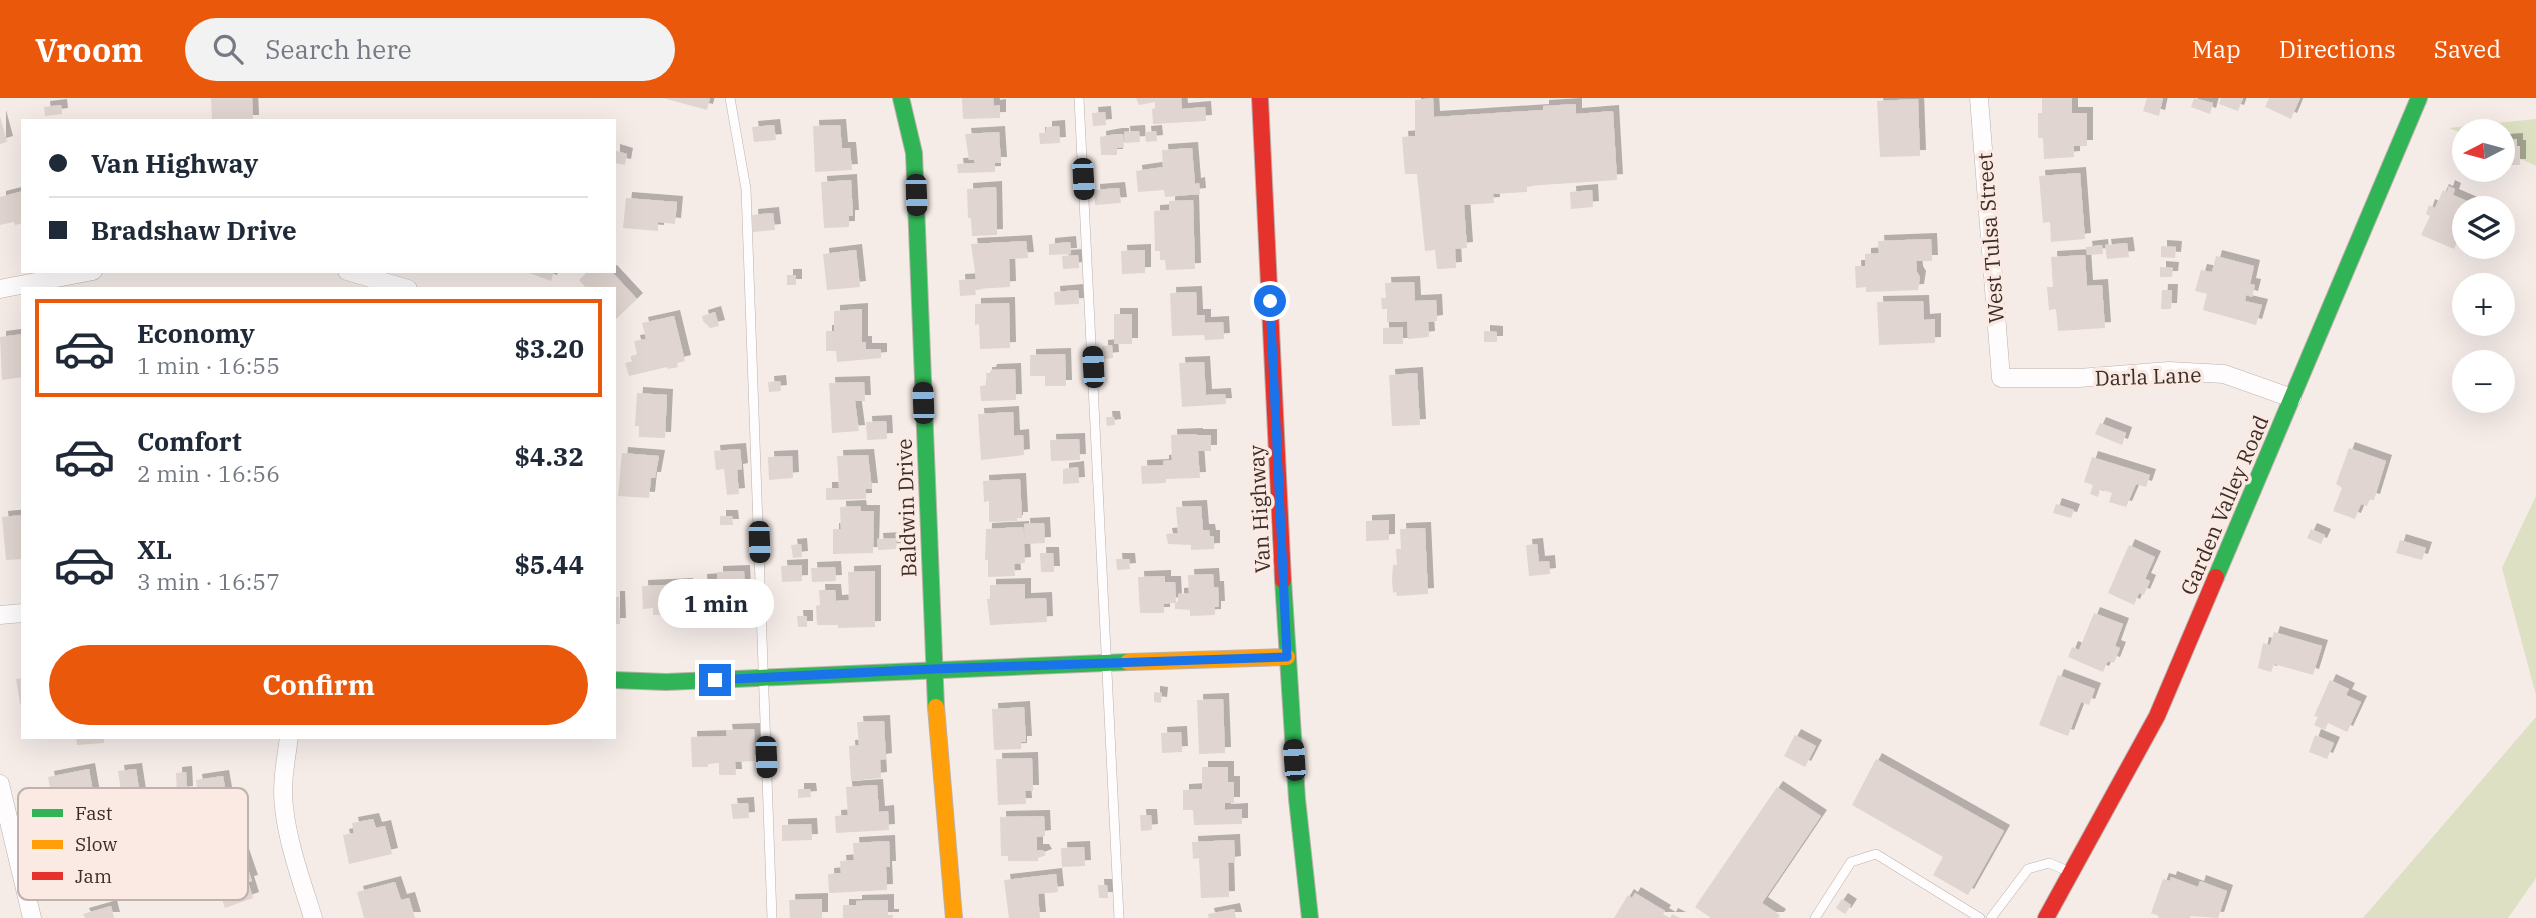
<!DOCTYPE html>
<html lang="en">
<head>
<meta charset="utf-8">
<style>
	:root { --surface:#fff; --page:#f2f2f3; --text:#1f2937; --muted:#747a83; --line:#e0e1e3; --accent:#ea580c }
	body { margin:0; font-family:"IBM Plex Serif",serif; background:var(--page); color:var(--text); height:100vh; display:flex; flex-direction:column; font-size:26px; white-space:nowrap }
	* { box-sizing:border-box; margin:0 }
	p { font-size:23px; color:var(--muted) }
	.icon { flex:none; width:38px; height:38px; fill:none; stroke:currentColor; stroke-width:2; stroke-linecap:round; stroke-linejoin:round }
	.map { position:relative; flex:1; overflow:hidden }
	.details { position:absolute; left:21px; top:189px; width:595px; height:452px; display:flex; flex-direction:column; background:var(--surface); border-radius:0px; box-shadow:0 7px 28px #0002 }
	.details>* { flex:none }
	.guide { position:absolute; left:21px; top:21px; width:595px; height:154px; border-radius:0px; box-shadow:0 7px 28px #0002; display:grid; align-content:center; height:154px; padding:0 28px; background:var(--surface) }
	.needle { width:46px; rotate:264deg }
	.controls { position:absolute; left:2452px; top:21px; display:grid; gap:14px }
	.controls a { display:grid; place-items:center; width:63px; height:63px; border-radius:50%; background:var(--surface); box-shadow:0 7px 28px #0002; font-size:35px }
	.end { position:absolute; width:32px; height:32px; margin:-16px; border:9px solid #1a73e8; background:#fff; box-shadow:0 0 0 4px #fff }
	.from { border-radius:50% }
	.bubble { position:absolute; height:49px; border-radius:24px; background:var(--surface); box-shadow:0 7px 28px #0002; font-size:23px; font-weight:800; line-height:49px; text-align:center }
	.car { position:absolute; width:21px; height:42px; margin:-21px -10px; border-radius:9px; box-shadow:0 0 5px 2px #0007; background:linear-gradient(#222 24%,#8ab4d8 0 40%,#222 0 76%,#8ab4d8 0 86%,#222 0) }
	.guide b { display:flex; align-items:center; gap:24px; height:66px; font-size:26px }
	.guide b+b { border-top:2px solid var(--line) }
	.guide i { width:18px; height:18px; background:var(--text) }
	ul { padding:12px 0 0; list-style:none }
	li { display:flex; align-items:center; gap:21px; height:98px; margin:0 14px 10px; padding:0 14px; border:4px solid transparent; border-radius:0px }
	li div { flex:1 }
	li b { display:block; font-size:26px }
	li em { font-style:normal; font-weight:800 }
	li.active { border-color:var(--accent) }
	li>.icon { width:63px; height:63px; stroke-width:1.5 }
	.button { display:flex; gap:14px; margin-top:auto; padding:14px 28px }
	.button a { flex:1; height:80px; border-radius:42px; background:var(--accent); color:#fff; font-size:28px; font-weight:800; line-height:80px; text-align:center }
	header { display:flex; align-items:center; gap:42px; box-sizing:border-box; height:98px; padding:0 35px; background:var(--accent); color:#fff }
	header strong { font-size:33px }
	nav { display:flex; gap:38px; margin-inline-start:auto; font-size:24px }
	.search { width:490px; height:63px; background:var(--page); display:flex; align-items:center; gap:18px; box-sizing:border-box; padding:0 24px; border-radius:38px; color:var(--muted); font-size:26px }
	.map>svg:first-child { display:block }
</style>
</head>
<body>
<header>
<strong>Vroom</strong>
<div class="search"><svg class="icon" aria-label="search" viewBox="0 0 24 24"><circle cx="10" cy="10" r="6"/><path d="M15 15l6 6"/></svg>Search here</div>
<nav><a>Map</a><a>Directions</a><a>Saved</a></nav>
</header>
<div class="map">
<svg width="2536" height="820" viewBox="0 0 2536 820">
	<defs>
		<filter id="shadow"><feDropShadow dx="6" dy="-6" stdDeviation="0" flood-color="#0004"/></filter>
	</defs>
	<rect width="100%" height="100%" fill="#f5ece8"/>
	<g fill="#dde0c2">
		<path d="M2536,21v47l-33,-15 -1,-20h-38v3l-15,-6z"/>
		<path d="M2536,398v199l-34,-127z"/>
		<path d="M2536,619v161l-28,40h-145z"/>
	</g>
	<g fill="#e0d5d0" filter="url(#shadow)">
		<path d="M211,0h41l1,23h-41z"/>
		<path d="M663,0h47l-3,12z"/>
		<path d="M962,0h31l1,8 6,-1v13l-37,1z"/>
		<path d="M1136,0h45l1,11 23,-2 1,14 -53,3 -1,-15 3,-1v-6l-16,3z"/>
		<path d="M1433,0l1,19 109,-7v-4l33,-2v10l37,-3 4,69 -90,6v6l-34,2 1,9 -30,2 3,43 -12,1 1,19 -19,1 -2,-19 -10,1 -8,-77h-12l-3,-37 13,-1v-36z"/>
		<path d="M2042,0h30v15h15v33h-13v11l-30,2 -1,-21h-5v-25h4z"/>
		<path d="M2147,0h16l-4,18 -16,-5z"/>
		<path d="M2194,0l19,5 -3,11 -19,-7z"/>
		<path d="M2221,0h22l-5,13 -19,-7z"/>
		<path d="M2269,0h31l-9,21 -26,-12z"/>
		<path d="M1918,1l2,57 -40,1 -3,-56z"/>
		<path d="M61,7l1,9 -17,2 -1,-9z"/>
		<path d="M1105,14l1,13 -13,1 -1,-13z"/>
		<path d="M0,18l7,26 -7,2z"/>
		<path d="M774,27l2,15 -22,2 -2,-15z"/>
		<path d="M840,27l2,23h8l2,22 -37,2 -2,-46z"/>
		<path d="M1059,28l1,17 -20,1 -1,-11h7v-6z"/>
		<path d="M1139,33l1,11 -15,1 -1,-11z"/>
		<path d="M1156,33l1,10 -11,1 -1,-10z"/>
		<path d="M999,34l2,31h-6v9l-37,1 -1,-9 18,-1 -1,-3h-5l-4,-26z"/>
		<path d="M1116,36h7l1,13 -7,1v7h-16l-1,-18z"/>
		<path d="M2517,41v7h3v19h-18v-25z"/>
		<path d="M1192,50l3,36 4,-1 1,11 -35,3 -1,-7 -26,2 -2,-21 27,-4 -1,-17z"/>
		<path d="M614,52l13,4 -2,11 -11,-2z"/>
		<path d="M2080,75l5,66 -34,3 -1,-20 -7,1 -4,-47z"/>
		<path d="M851,82l2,36h-4v11l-25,1 -3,-46z"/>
		<path d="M2449,88l6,3 -2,6 30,13h-19v30l-4,-2 -6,13 -33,-14 9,-19 -4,-2 3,-9 6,3 8,-18 4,2z"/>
		<path d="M996,89l1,48 -25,1 -1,-18h-3l-1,-29z"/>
		<path d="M1119,90l2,15 -26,2 -1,-15z"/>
		<path d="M1592,92l1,17 -22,2 -1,-17z"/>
		<path d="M23,93v32l-8,2 -1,-3 -14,3v-28z"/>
		<path d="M626,100l51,4 -2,22 -17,-2v9l-35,-3z"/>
		<path d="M1193,102l2,69 -29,1 -1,-10h-5v-9h-5l-1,-40 15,-1v-9z"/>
		<path d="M773,115l2,17 -22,2 -1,-17z"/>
		<path d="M1931,141l1,22h-16l1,11 3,5 -2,13 -52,2v-5l-10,1 -1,-22h10v-12l14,-1 -1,-12z"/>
		<path d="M1026,143l2,17 -19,1 1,28 -35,2 1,6 -16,1 -1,-16 17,-1 -5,-35z"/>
		<path d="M1070,144l1,12 -22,1v-11z"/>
		<path d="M2127,145l2,14 -22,2 -2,-14z"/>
		<path d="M2102,147l1,9 -16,1 -1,-8z"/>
		<path d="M2161,148l15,1 -1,11 -14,-1z"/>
		<path d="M856,152l4,37 -33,3 -4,-36z"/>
		<path d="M1145,152v23l-23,1 -1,-23z"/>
		<path d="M1078,157l1,13 -16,1 -1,-13z"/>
		<path d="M2085,157l2,31 15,-1 3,43 -47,3 -2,-22 -7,1 -2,-23h6l-2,-30z"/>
		<path d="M2216,158l38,10 -4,18 5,1 -3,12 -6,-2 -1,6 17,4 -6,20 -53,-15 4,-16 -12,-3 6,-21 11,2z"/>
		<path d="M2160,169l13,1 -1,9h-12z"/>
		<path d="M524,173h30l-3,10z"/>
		<path d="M588,173h23l26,28 -21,20 -2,-30h-27l-8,-9z"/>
		<rect x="787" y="177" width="9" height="10"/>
		<path d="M1414,184l1,19 21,-1 1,21 -9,1 1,15 -21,2 -1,-18 -20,1v-13h-5l-1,-11h5l-1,-15z"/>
		<path d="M1078,192l1,14 -24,1 -1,-13z"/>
		<path d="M2162,192h10l-1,19h-10z"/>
		<path d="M1196,194l1,23h8v8l18,-1 1,17 -19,1 -1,-5 -32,1 -2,-43z"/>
		<path d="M1923,203l1,19 11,-1v24l-56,2 -2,-43z"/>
		<path d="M1009,205l1,45 -30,1 -1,-25 -4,1v-21z"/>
		<path d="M862,211v33h4v7h15v9l-44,4 -1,-11h-10v-20h8v-20z"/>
		<path d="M715,214l4,14 -9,2 -7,-7 -1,-5z"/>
		<rect x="1114" y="216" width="18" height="30"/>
		<path d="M674,218l11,45 -8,2 1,4 -10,2 -1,-2 -38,9 -4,-13 8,-2 -2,-5 6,-2 -3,-13 12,-2 -4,-16z"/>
		<path d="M1403,229v17h-20v-16z"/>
		<path d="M1484,233l13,1v10h-13z"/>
		<path d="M23,236v43l-21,3 -2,-43z"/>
		<path d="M1112,247l1,13 -11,1v-13z"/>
		<path d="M1065,256l1,32h-21v-10h-15v-21z"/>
		<path d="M1204,264l2,33 19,-1 1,10 -44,3 -3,-44z"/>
		<path d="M1015,271l1,31 -35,1 -1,-15 7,-1 -1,-12h4l1,-3z"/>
		<path d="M1417,275l3,52 -28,1 -3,-51z"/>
		<path d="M780,283l1,10 -12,1 -1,-10z"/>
		<path d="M864,284l1,19h-10l4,30 -27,2 -3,-50z"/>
		<path d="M637,295l30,2 -2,43 -26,-1v-11h-4z"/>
		<path d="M1013,314l1,24 9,-1 1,20 -43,5 -3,-46z"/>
		<path d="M1106,319h8l1,8 -8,1z"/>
		<path d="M886,323l1,18 -20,1 -1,-18z"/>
		<path d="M2100,325l26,10 -4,12 -27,-11z"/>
		<path d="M1197,336v1h14v16h-13l2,27 -34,1v4l-24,1 -1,-18 22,-1v-4l9,-1 -1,-25z"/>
		<path d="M1079,341l1,21 -29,1 -1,-21z"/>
		<path d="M2349,350l37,13 -12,39 -4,-1 -3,7 -6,-2 -6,15 -22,-8 9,-23 -6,-4z"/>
		<path d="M740,351l2,20 -5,1 2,24 -12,1 -3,-26 -8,1 -2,-19z"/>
		<path d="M622,355l37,3 -4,22h-4l-2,20 -31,-2z"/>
		<path d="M868,357l4,34h-6v10l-40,1v-12h13l-2,-32z"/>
		<path d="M792,358l1,22 -24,2 -1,-23z"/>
		<path d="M2092,359l58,18 -4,12 -10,-3 -10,23 -17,-5 3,-9 -12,-4 -2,8 -8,-3 3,-9 -9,-3z"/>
		<path d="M1078,369l1,16 -16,1v-15z"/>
		<path d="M1020,381l2,39h-5v3l-28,1v-21l-5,1 -1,-21z"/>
		<path d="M2056,406l18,6 -3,8 -18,-5z"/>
		<path d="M860,408l1,5h13l-1,42 -40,1v-25h8l-1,-22z"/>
		<path d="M1201,408l2,24h6l1,6h4v13l-23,1v-5l-23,-1 -2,-10 12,-1 -2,-26z"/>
		<path d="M23,417v44l-17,1 -4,-43z"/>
		<path d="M720,418h12l1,9h-13z"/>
		<path d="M1389,422v20l-23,1v-20z"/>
		<path d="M1044,425l1,20 -21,1 1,19 -11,1 1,12 -27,1v-17h-3l1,-31 37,-2 2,14 -1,-17z"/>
		<path d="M1425,430l3,66 -31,2 -1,-4 -3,1 -1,-13 1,-15h4l-1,-16h5l-1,-20z"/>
		<path d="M2311,431l14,6 -4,9 -14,-6z"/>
		<path d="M896,440l1,11 -19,1 -1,-11z"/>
		<path d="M2400,442l26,8 -4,12 -26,-7z"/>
		<path d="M801,446l1,13 -9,1 -2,-13z"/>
		<path d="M1537,446l2,18 10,-1 1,13 -21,2 -3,-31z"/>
		<path d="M2129,447l26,12 -10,22 5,2 -6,14 -5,-2 -5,12 -26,-12z"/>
		<path d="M1040,455h13l1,19h-13z"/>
		<path d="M1116,461h13l1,10 -13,1z"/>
		<path d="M802,467v16l-20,1 -1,-16z"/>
		<path d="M835,469l1,14 -24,1 -1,-14z"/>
		<path d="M744,473l2,42 -15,1 -1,-6h-7l-4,2 1,13 -16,1 -3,-44 16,-1v-7z"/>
		<path d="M875,473v56l-37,1v-3h-21l-1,-19 4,-1 -1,-15h16l1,11 13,-1 -1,-28z"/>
		<path d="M1213,476l1,13h4l1,20h-4v8l-25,1v-6l-15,-1v-6l-11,1v9h-24l-2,-36 27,-1v6h10l1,20h2v-8l11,-1 -1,-18z"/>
		<path d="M687,486l1,41 -15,1v-5h-5v-6h-15v-7l-10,1 -1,-23z"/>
		<path d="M1025,486v15l21,-1 1,24 -57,3 -3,-26h3v-14z"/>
		<path d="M614,499h5l1,27h-6z"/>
		<path d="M2094,515l29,11 -8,22 5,2 -6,15 -6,-2 -5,11 -35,-15 4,-10 7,3z"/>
		<path d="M797,518h10v11h-9z"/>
		<path d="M2274,534l48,14 -9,29 -39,-11 -3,8 -13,-4 5,-25 7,2z"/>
		<path d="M2058,577l37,14 -6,16 -8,-3 -13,34 -29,-11z"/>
		<path d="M23,580v26h-3l-4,-25z"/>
		<path d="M2330,582l19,9 -3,6 15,7 -14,30 -19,-9 -3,7 -11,-5 4,-8 -4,-1z"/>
		<path d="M1154,594l8,1 -1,10 -7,-1z"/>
		<path d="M1223,601l2,54 -26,1 -2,-54z"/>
		<path d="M1024,609l2,35h-5v7l-27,1 -2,-41z"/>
		<path d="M884,623l2,38 -6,1 1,18 -30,3 -2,-35 10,-1 -2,-23z"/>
		<path d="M754,631l1,32 -20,1 1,13h-17v-12l-11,1v3h-16l-1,-30 36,-1 -1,-6z"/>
		<path d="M1181,634l1,20 -20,1 -1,-20z"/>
		<path d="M1795,637l21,11 -11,21 -21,-11z"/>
		<path d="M2315,637l19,8 -7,16 -18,-7z"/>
		<path d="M76,639h28v6l-27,2z"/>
		<path d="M1032,660l1,33h-8l1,13 -28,1 -2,-46z"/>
		<path d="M1876,661l128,72 -36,64 -35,-20 10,-18 -91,-52z"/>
		<path d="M1202,669h26v15h6v21h-9v7l17,-1v15l-48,1 -1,-15h-10v-20l19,-1z"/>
		<path d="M89,671l6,34 12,-2 4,22 -45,8 -3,-18h-4l-2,-10 -4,1 -5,-27z"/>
		<path d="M136,671l4,26 -18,2 -4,-26z"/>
		<path d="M186,674l1,20 -10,1 -1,-20z"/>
		<path d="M223,678l9,50 -30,3 -6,-49z"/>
		<path d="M877,687l2,27 9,-1 1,19 -53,3 -1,-17 13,-1 -2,-28z"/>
		<path d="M1777,689l44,29 -59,87 18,12 -2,3h-67l-16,-11z"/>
		<path d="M798,691h12l1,8 -13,1z"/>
		<path d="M748,705l1,15 -16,1 -2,-15z"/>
		<path d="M1140,717h11l1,15 -11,1z"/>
		<path d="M1044,718l1,20 -8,1v13h6l3,5 -8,3v3h-30v-5h-7l-1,-39z"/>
		<path d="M373,721l3,9 9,-2 7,28 -43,10 -6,-29 11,-2 -2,-10z"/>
		<path d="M811,726l1,16 -30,1v-16z"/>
		<path d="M236,736l16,47 -4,1 5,16 -28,10 -21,-63z"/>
		<path d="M1234,742l1,22 -7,1 1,34 -28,1 -2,-40 -6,1 -1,-17z"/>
		<path d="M889,743l1,26h-4l1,23 -58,3 -1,-19 13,-1 -1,-12 14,-1 -1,-17z"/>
		<path d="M1084,749l1,19 -23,1 -1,-19z"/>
		<path d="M1056,776l2,18 -20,2 2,24h-31l-5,-38z"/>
		<path d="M2171,779l27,10 2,-6 27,10 -9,27 -27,-2 -1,2h-32l1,-2 -8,-3 12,-34 7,2z"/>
		<path d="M395,784l6,18 8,-2 6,20h-51l-7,-26z"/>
		<path d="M1098,787h9l1,13h-9z"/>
		<path d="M1635,795l30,18 -2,3 7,4 2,-4 8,4h-66l14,-23 4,3z"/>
		<path d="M822,801v19h-32l-1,-18z"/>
		<path d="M1842,801l9,6 -6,9 -9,-6z"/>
		<path d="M888,802v15h5v3h-50v-13h13v-4z"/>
		<path d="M111,808l3,12h-29l-2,-4z"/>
		<path d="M1234,811l2,9h-27l-1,-4z"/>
	</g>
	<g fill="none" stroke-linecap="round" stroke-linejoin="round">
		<defs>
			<g id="lane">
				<path d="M730,0l16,91 26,729"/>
				<path d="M1079,0l40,820"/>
				<path d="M1815,820l36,-56 25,-8 104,64"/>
				<path d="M1991,820l37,-49 21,-6 21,9"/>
			</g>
			<g id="street">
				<path d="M1979,0l22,280h78l90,-7 55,3 68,24"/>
				<path d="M347,173l61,18"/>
				<path d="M0,191l93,-18"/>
				<path d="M0,517l23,-2"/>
				<path d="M289,639c-3,23 -8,47 -5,70 4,38 18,75 29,111"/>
				<path d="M0,686l32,134"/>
			</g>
			<g id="fast">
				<path d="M901,0l13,55 22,554"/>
				<path d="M2216,479l203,-479"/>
				<path d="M1283,482l14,219 13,119"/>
				<path d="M614,582l52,2 462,-20"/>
			</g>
			<g id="slow">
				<path d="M1128,564l159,-5"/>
				<path d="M936,609l18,211"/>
			</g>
			<g id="jam">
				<path d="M1260,0l23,482"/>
				<path d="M2046,820l111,-202 59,-139"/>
			</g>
		</defs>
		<use href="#lane" stroke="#bbb1ac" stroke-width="10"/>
		<use href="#street" stroke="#bbb1ac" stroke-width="19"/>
		<use href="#fast" stroke="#bbb1ac" stroke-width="18"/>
		<use href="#slow" stroke="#bbb1ac" stroke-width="18"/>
		<use href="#jam" stroke="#bbb1ac" stroke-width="18"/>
		<use href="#lane" stroke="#fefcfc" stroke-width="9"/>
		<use href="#street" stroke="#fefcfc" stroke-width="18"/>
		<use href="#fast" stroke="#30b455" stroke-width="16"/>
		<use href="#slow" stroke="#ff9f0a" stroke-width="16"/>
		<use href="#jam" stroke="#e5322d" stroke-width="16"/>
	</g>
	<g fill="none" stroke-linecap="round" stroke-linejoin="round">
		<path stroke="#1a73e8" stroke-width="9" d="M715,582l218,-11 354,-12 -17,-356"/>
	</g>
	<g text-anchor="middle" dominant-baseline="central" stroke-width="7" stroke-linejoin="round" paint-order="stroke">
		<g font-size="21" fill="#3c2d27" stroke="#faeae3">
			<text transform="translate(1990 140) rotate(-94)">West Tulsa Street</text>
			<text transform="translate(2148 278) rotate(-2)">Darla Lane</text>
			<text transform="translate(2224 407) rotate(-67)">Garden Valley Road</text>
			<text transform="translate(906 410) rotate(-92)">Baldwin Drive</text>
			<text transform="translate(1259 411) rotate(-93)">Van Highway</text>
		</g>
	</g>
	<rect x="18" y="690" width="230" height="112" rx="10" fill="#faeae3" stroke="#c1b1ab" stroke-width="2"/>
	<rect x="32" y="711" width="31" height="8" fill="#30b455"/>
	<rect x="32" y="742" width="31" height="9" fill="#ff9f0a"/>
	<rect x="32" y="774" width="31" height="8" fill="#e5322d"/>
	<g font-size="19" fill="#3c2d27">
		<text x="75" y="722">Fast</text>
		<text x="75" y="753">Slow</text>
		<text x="75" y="785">Jam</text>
	</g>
</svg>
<div class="controls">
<a><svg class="needle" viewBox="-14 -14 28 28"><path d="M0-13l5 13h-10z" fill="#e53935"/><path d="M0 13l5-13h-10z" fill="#747a83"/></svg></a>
<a><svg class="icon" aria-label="layers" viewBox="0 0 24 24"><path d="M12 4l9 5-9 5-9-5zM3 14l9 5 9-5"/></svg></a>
<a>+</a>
<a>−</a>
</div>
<i class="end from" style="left:1270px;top:203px"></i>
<i class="end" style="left:715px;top:582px"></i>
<div class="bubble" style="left:658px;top:481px;width:116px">1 min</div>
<i class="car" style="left:1083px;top:81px;rotate:177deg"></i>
<i class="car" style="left:916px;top:97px;rotate:178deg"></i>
<i class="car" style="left:1093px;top:269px;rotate:357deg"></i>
<i class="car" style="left:923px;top:305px;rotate:358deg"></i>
<i class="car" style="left:759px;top:444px;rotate:178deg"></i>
<i class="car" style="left:766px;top:659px;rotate:178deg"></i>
<i class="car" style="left:1294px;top:662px;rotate:356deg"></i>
<div class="guide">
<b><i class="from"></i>Van Highway</b>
<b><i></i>Bradshaw Drive</b>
</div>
<section class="details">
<ul>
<li class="active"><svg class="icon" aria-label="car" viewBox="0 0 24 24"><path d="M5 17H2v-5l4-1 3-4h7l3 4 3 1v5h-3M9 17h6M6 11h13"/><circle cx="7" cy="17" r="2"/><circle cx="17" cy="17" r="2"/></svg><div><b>Economy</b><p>1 min · 16:55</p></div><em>$3.20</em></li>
<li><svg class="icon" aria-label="car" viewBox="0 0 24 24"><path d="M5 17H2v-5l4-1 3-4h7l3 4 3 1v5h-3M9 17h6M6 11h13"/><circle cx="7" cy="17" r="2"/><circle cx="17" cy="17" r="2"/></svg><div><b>Comfort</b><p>2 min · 16:56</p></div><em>$4.32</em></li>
<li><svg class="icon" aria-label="car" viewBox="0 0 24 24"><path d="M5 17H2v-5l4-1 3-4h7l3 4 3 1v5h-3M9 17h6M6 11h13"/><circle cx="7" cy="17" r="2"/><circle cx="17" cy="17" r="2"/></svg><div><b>XL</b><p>3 min · 16:57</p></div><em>$5.44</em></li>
</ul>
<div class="button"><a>Confirm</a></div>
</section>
</div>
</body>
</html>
